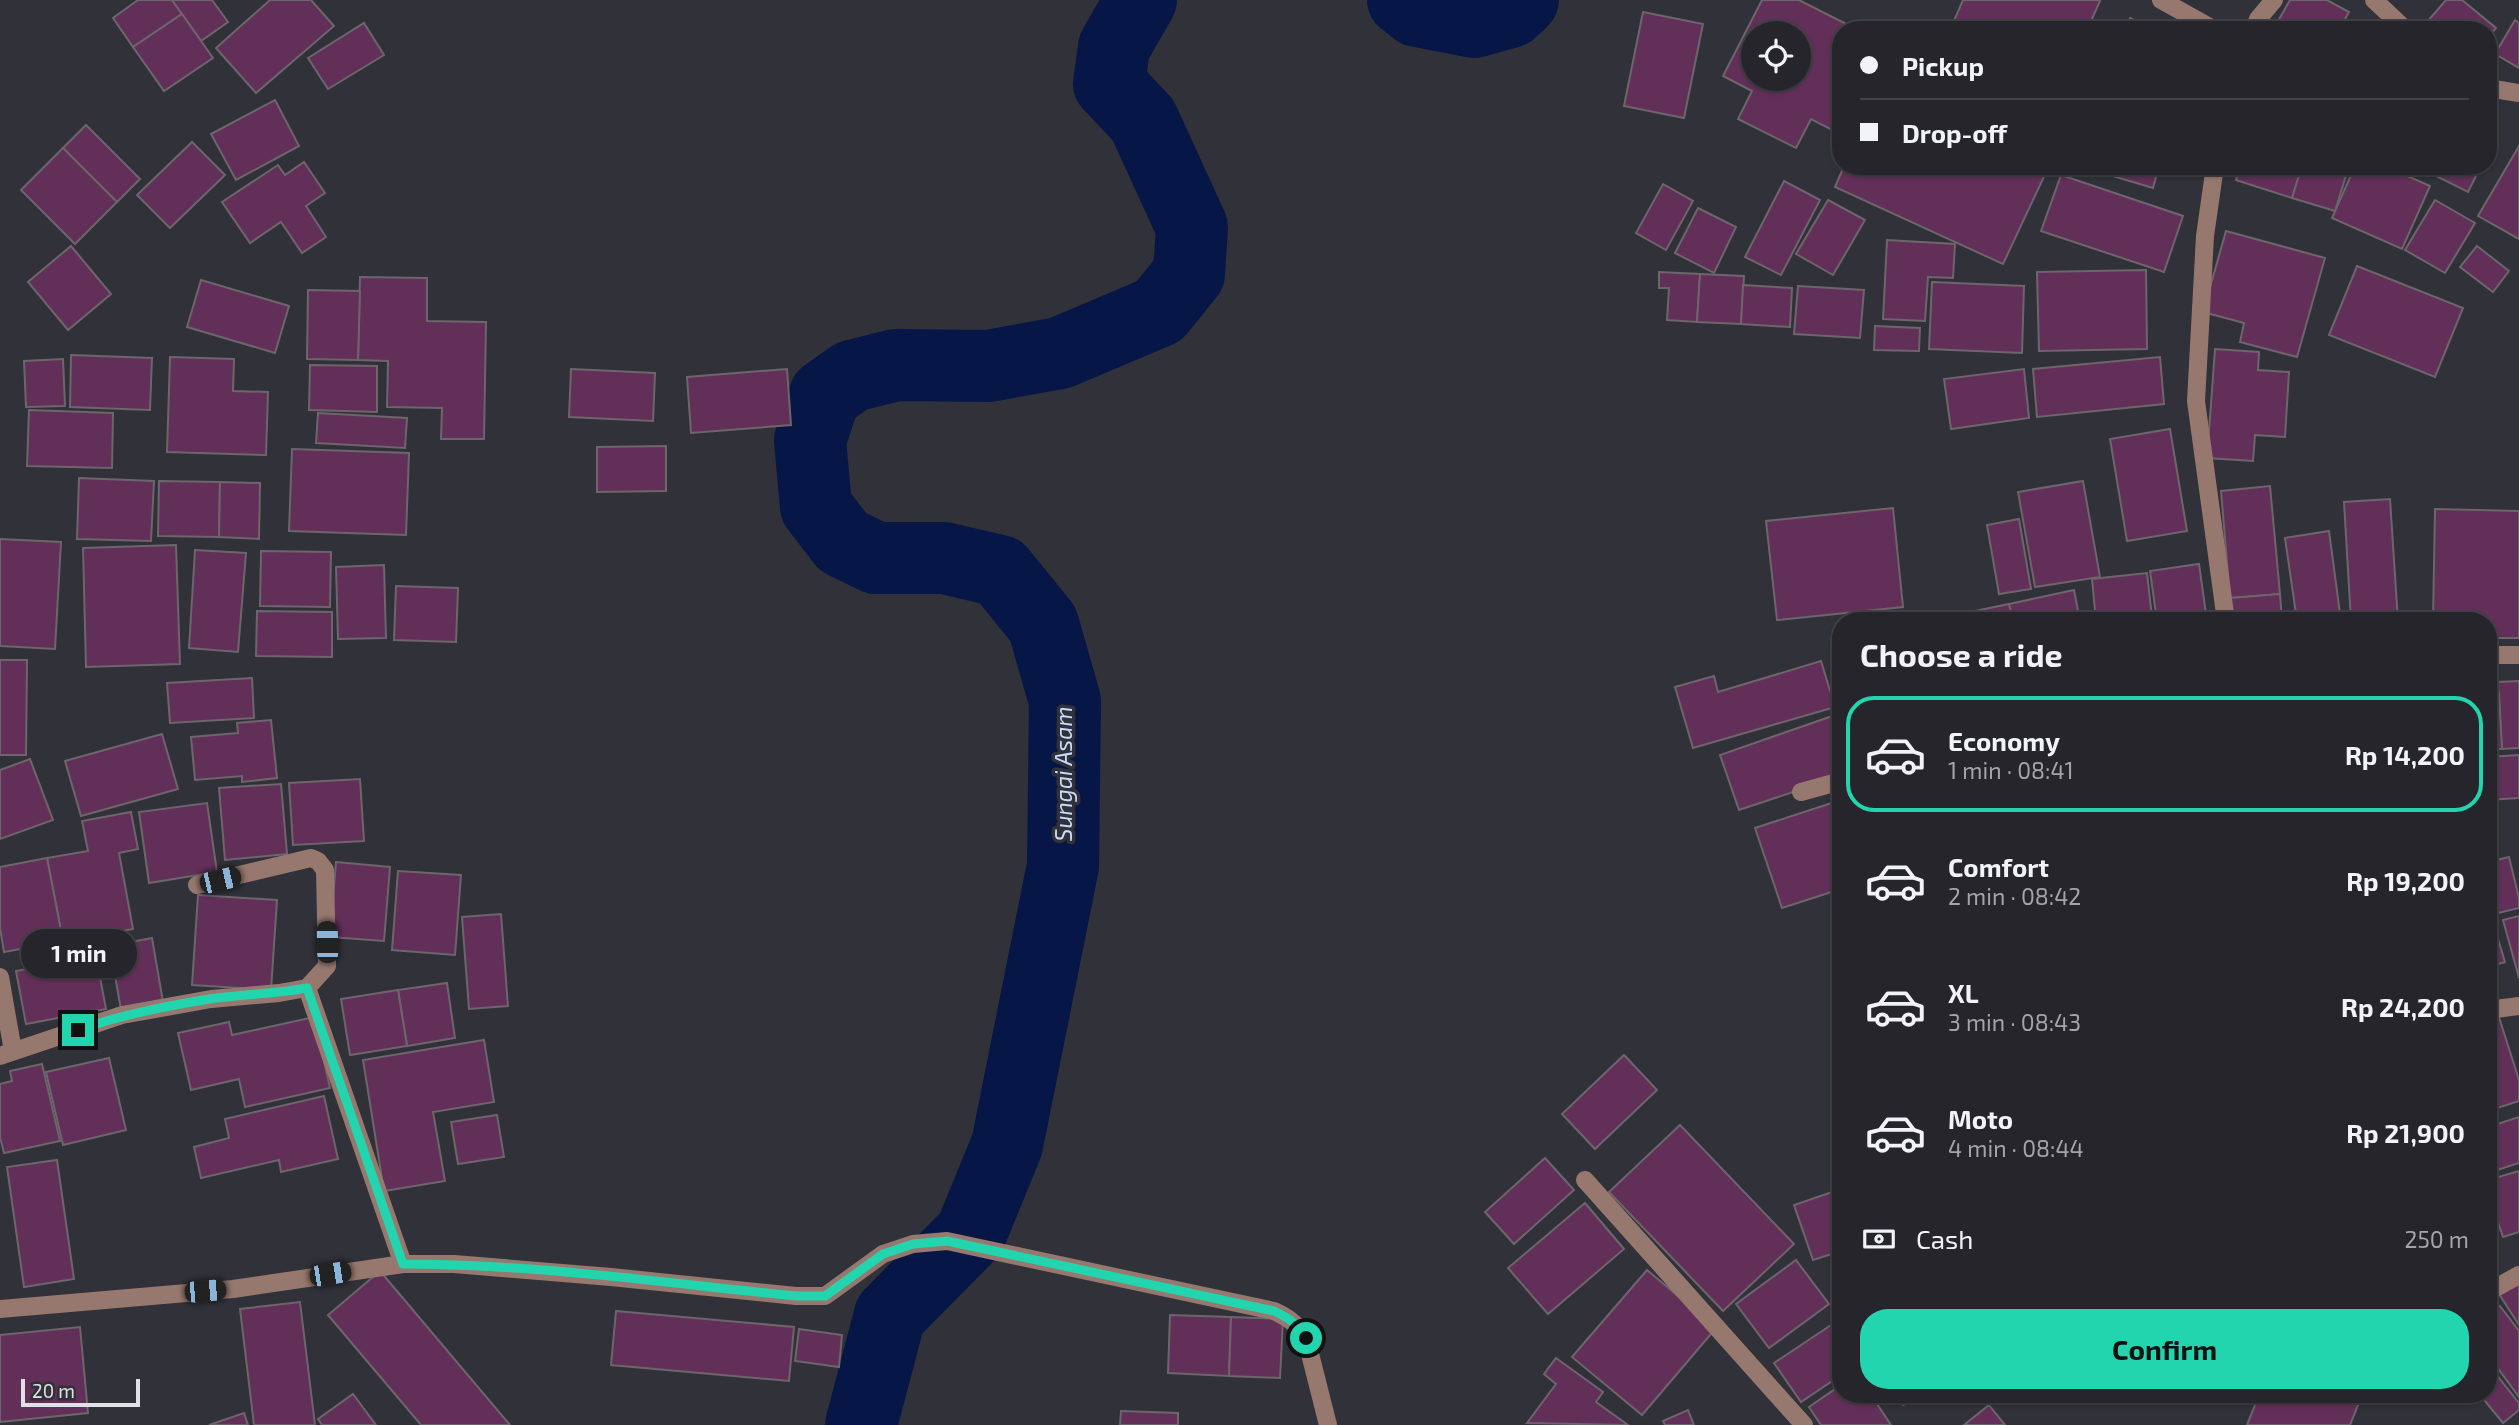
<!DOCTYPE html>
<html lang="en">
<head>
<meta charset="utf-8">
<style>
	:root { --surface:#25252b; --page:#2d2d33; --text:#f1f3f6; --muted:#a3a5a9; --line:#424247; --accent:#23d5af }
	body { margin:0; font-family:"Exo 2",sans-serif; background:var(--page); color:var(--text); height:100vh; display:flex; flex-direction:column; font-size:26px; white-space:nowrap }
	* { box-sizing:border-box; margin:0 }
	p { font-size:23px; color:var(--muted) }
	.icon { flex:none; width:38px; height:38px; fill:none; stroke:currentColor; stroke-width:2; stroke-linecap:round; stroke-linejoin:round }
	.map { position:relative; flex:1; overflow:hidden }
	.side { position:absolute; left:1832px; top:612px; width:665px; height:791px; display:flex; flex-direction:column; background:var(--surface); border-radius:28px; box-shadow:0 2px 5px #0004,0 0 0 2px var(--line) }
	.side>* { flex:none }
	.hud { position:absolute; left:1832px; top:21px; width:665px; height:154px; border-radius:28px; box-shadow:0 2px 5px #0004,0 0 0 2px var(--line); display:grid; align-content:center; height:154px; padding:0 28px; background:var(--surface) }
	.controls { position:absolute; left:1741px; top:21px; display:grid; gap:14px }
	.controls a { display:grid; place-items:center; width:70px; height:70px; border-radius:50%; background:var(--surface); box-shadow:0 2px 5px #0004,0 0 0 2px var(--line); font-size:35px }
	.scale { position:absolute; left:21px; bottom:18px; width:119px; box-sizing:border-box; padding-left:7px; border:4px solid #e0e0e5; border-top:0; font-size:19px; line-height:24px; white-space:nowrap; color:#e0e0e5; -webkit-text-stroke:5px #313139; paint-order:stroke }
	.end { position:absolute; width:32px; height:32px; margin:-16px; border:9px solid #23d5af; background:#111; box-shadow:0 0 0 4px #111 }
	.from { border-radius:50% }
	.bubble { position:absolute; height:49px; border-radius:24px; background:var(--surface); box-shadow:0 2px 5px #0004,0 0 0 2px var(--line); font-size:23px; font-weight:700; line-height:49px; text-align:center }
	.car { position:absolute; width:21px; height:42px; margin:-21px -10px; border-radius:9px; box-shadow:0 0 5px 2px #0007; background:linear-gradient(#222 24%,#8ab4d8 0 40%,#222 0 76%,#8ab4d8 0 86%,#222 0) }
	.hud b { display:flex; align-items:center; gap:24px; height:66px; font-size:26px }
	.hud b+b { border-top:2px solid var(--line) }
	.hud i { width:18px; height:18px; background:var(--text) }
	ul { padding:0; list-style:none }
	li { display:flex; align-items:center; gap:21px; height:116px; margin:0 14px 10px; padding:0 14px; border:4px solid transparent; border-radius:28px }
	li div { flex:1 }
	li b { display:block; font-size:26px }
	li em { font-style:normal; font-weight:700 }
	li.current { border-color:var(--accent) }
	li>.icon { width:63px; height:63px; stroke-width:1.5 }
	h2 { padding:0 28px; font-size:32px; line-height:84px }
	.pay { display:flex; align-items:center; gap:18px; height:77px; padding:0 28px; font-size:26px }
	.pay p { margin-inline-start:auto }
	.action { display:flex; gap:14px; margin-top:auto; padding:14px 28px }
	.action a { flex:1; height:80px; border-radius:28px; background:var(--accent); color:#111; font-size:28px; font-weight:700; line-height:80px; text-align:center }
	.map>svg:first-child { display:block }
</style>
</head>
<body>
<div class="map">
<svg width="2519" height="1425" viewBox="0 0 2519 1425">
	<rect width="100%" height="100%" fill="#313139"/>
	<g fill="none" stroke-linecap="round" stroke-linejoin="round">
		<g stroke="#061646" stroke-width="72">
			<path d="M1403,0l14,11 57,11 36,-10 13,-12"/>
			<path d="M861,1425l29,-110 81,-82 36,-88 56,-279 2,-165 -22,-77 -43,-53 -56,-13h-68l-33,-16 -27,-35 -6,-67 15,-45 27,-19 44,-11 92,1 72,-13 99,-42 30,-37 3,-47 -49,-107 -34,-36 5,-37 27,-47"/>
		</g>
	</g>
	<g fill="#622f58" stroke="#6d656b" stroke-width="2" fill-rule="evenodd">
		<path d="M138,0h34l10,14 -49,33 -20,-29z"/>
		<path d="M172,0h40l16,22 -27,19z"/>
		<path d="M270,0h41l23,26 -78,67 -40,-45z"/>
		<path d="M1762,0h37l59,30h-17v98l-3,5 -27,-14 -15,29 -58,-29 14,-28 -29,-15zM1754,33h45v46h-45z"/>
		<path d="M1963,0h136l1,1 -13,29h-137z"/>
		<path d="M2290,0h37l22,12 -10,18h-66z"/>
		<path d="M2446,0h16l34,28 -8,10v-8h-68z"/>
		<path d="M1643,12l60,12 -19,94 -60,-12z"/>
		<path d="M182,14l31,44 -49,33 -31,-44z"/>
		<path d="M2130,18l26,12h-31z"/>
		<path d="M2515,20l4,3v45l-24,-14z"/>
		<path d="M364,23l20,32 -56,34 -20,-31z"/>
		<path d="M275,100l24,46 -63,34 -25,-46z"/>
		<path d="M86,125l54,54 -23,23 -54,-54z"/>
		<path d="M192,142l33,33 -55,53 -33,-33z"/>
		<path d="M2519,146v93l-41,-23z"/>
		<path d="M63,148l54,54 -42,42 -54,-54z"/>
		<path d="M304,162l21,31 -19,13 20,31 -24,16 -21,-31 -31,21 -28,-41 56,-37 7,10z"/>
		<path d="M1844,166h205l-46,98 -168,-77z"/>
		<path d="M2079,166h80l-6,22z"/>
		<path d="M2240,166h62l-10,32 -56,-18z"/>
		<path d="M2302,166h47l-14,45 -43,-13z"/>
		<path d="M2355,166h30l45,20 -28,63 -70,-31z"/>
		<path d="M2423,166h58l-13,26 -46,-23z"/>
		<path d="M2061,175l122,41 -19,56 -123,-41z"/>
		<path d="M1784,181l36,19 -39,75 -36,-18z"/>
		<path d="M1663,184l30,17 -27,49 -30,-17z"/>
		<path d="M1828,200l37,20 -32,55 -37,-21z"/>
		<path d="M2435,200l40,23 -30,50 -40,-23z"/>
		<path d="M1698,208l38,19 -22,46 -39,-20z"/>
		<path d="M2226,231l99,27 -28,99 -57,-15 4,-19 -41,-11z"/>
		<path d="M1887,240l68,4 -2,34 -25,-1 -3,44 -42,-2z"/>
		<path d="M71,246l40,48 -43,36 -40,-48z"/>
		<path d="M2477,246l32,25 -16,21 -33,-25z"/>
		<path d="M2357,266l106,42 -28,69 -106,-42z"/>
		<path d="M2146,270l1,79 -108,2 -2,-79z"/>
		<path d="M1659,272l41,2 -3,48 -30,-2 2,-32h-10z"/>
		<path d="M1700,274l44,2 -3,48 -44,-2z"/>
		<path d="M360,277l67,1v43l59,1 -2,117h-43l1,-31 -55,-1 1,-46 -30,-1z"/>
		<path d="M201,280l88,26 -14,47 -88,-26z"/>
		<path d="M1932,282l92,4 -2,67 -93,-4z"/>
		<path d="M1743,285l49,3 -2,39 -49,-3z"/>
		<path d="M1798,286l66,4 -4,48 -66,-4z"/>
		<path d="M308,290l52,1 -2,69 -51,-1z"/>
		<path d="M1875,326l45,2 -1,23 -45,-1z"/>
		<path d="M2215,349l44,3 -1,18 31,2 -4,65 -30,-2 -2,26 -46,-3z"/>
		<path d="M71,355l81,3 -2,52 -80,-3z"/>
		<path d="M170,357l64,2 -1,32 35,1 -2,63 -99,-3z"/>
		<path d="M2160,357l4,47 -127,13 -4,-48z"/>
		<path d="M63,359l2,47 -39,1 -2,-46z"/>
		<path d="M310,365l67,1v46l-68,-2z"/>
		<path d="M571,369l84,4 -2,48 -84,-4z"/>
		<path d="M787,369l4,56 -100,8 -4,-56z"/>
		<path d="M2024,369l5,49 -78,11 -7,-50z"/>
		<path d="M29,410l84,3 -1,55 -85,-2z"/>
		<path d="M318,413l89,5 -2,30 -89,-5z"/>
		<path d="M2170,429l17,102 -60,10 -17,-102z"/>
		<path d="M666,446v45l-69,1v-45z"/>
		<path d="M292,449l117,4 -3,82 -117,-4z"/>
		<path d="M79,478l75,3 -3,60 -74,-2z"/>
		<path d="M159,481l61,1 -1,55 -61,-1z"/>
		<path d="M2083,481l17,96 -65,10 -17,-95z"/>
		<path d="M220,482l40,1 -1,56 -40,-2z"/>
		<path d="M2270,486l10,108 -50,4 -9,-107z"/>
		<path d="M2390,499l8,122h-47l-7,-119z"/>
		<path d="M1893,508l10,99 -126,13 -11,-99z"/>
		<path d="M2435,509l84,2v127h-31v-17h-55z"/>
		<path d="M2019,519l12,70 -32,5 -12,-69z"/>
		<path d="M2329,531l12,90h-44l-12,-83z"/>
		<path d="M0,539l61,3 -6,107 -55,-3z"/>
		<path d="M176,545l4,119 -94,3 -3,-119z"/>
		<path d="M195,550l51,3 -8,99 -49,-4z"/>
		<path d="M261,551l70,1 -1,55 -70,-1z"/>
		<path d="M2199,564l8,57h-50l-7,-50z"/>
		<path d="M384,565l2,73 -48,1 -2,-72z"/>
		<path d="M2147,573l5,44 -9,1v3h-47l-4,-42z"/>
		<path d="M396,586l62,2 -2,54 -62,-2z"/>
		<path d="M2074,590l6,31h-67l-4,-17z"/>
		<path d="M2280,594l2,27h-49l-3,-23z"/>
		<path d="M2009,604l4,17h-77v-2z"/>
		<path d="M257,611l75,1v45l-76,-1z"/>
		<path d="M0,660h27l-1,95h-26z"/>
		<path d="M1821,661l14,46 -142,41 -18,-61 39,-11 4,16z"/>
		<path d="M252,678l2,40 -84,5 -3,-40z"/>
		<path d="M2519,681v67l-17,1 -4,-67z"/>
		<path d="M2499,693l3,56h-14v-55z"/>
		<path d="M1841,713v63l-102,34 -19,-55z"/>
		<path d="M271,720l6,58 -35,4v-6l-47,4 -4,-43 47,-4 -1,-10z"/>
		<path d="M162,734l16,55 -97,27 -16,-55z"/>
		<path d="M2519,755v43l-31,2v-43z"/>
		<path d="M30,759l23,61 -53,19v-69z"/>
		<path d="M360,779l4,62 -71,4 -4,-62z"/>
		<path d="M281,784l6,70 -62,6 -6,-72z"/>
		<path d="M1841,800v89l-59,19 -27,-80z"/>
		<path d="M207,803l10,69 -68,11 -10,-71z"/>
		<path d="M131,812l7,37 -19,4 14,76 -70,12 -16,-83 41,-7 -6,-30z"/>
		<path d="M2509,857l10,41v10l-29,7 -2,-53z"/>
		<path d="M47,858l16,83 -59,11 -4,-24v-61z"/>
		<path d="M336,862l54,5 -6,74 -54,-4z"/>
		<path d="M398,871l63,4 -6,80 -63,-5z"/>
		<path d="M198,895l79,5 -6,90 -79,-5z"/>
		<path d="M501,914l7,92 -39,3 -7,-92z"/>
		<path d="M2519,916v62l-16,-58z"/>
		<path d="M2492,919l13,43 -17,5v-47z"/>
		<path d="M152,938l11,64 -42,8 -11,-64z"/>
		<path d="M96,956l10,53 -80,15 -10,-53z"/>
		<path d="M447,983l8,55 -48,8 -9,-56z"/>
		<path d="M398,990l9,56 -57,9 -9,-56z"/>
		<path d="M2497,1011l22,69v21l-31,10v-97z"/>
		<path d="M314,1017l16,71 -85,19 -6,-28 -48,11 -13,-57 51,-11 3,13z"/>
		<path d="M484,1040l10,62 -61,10 12,69 -61,10 -21,-131z"/>
		<path d="M1624,1055l33,35 -62,59 -33,-35z"/>
		<path d="M109,1058l17,72 -63,15 -17,-73z"/>
		<path d="M42,1064l18,77 -56,12 -4,-16v-53l12,-3 -2,-10z"/>
		<path d="M324,1096l14,63 -57,13 -2,-12 -78,18 -7,-31 35,-9 -4,-19z"/>
		<path d="M497,1115l7,42 -46,7 -7,-42z"/>
		<path d="M2519,1117v46l-28,9 -3,-10v-35z"/>
		<path d="M1680,1125l114,119 -71,67 -114,-119z"/>
		<path d="M1545,1158l29,32 -60,54 -29,-32z"/>
		<path d="M57,1160l17,119 -50,8 -17,-120z"/>
		<path d="M2519,1171v61l-16,5 -15,-44v-13z"/>
		<path d="M1841,1189v62l-28,9 -19,-55z"/>
		<path d="M1585,1203l39,46 -76,65 -40,-46z"/>
		<path d="M1796,1260l33,44 -60,44 -33,-44z"/>
		<path d="M1647,1270l69,58 -74,87 -70,-58z"/>
		<path d="M380,1271l130,154h-89l-93,-110z"/>
		<path d="M2519,1281v44l-20,-31z"/>
		<path d="M300,1302l15,123h-61l-14,-116z"/>
		<path d="M2500,1306l19,25v66l-31,-42v-41z"/>
		<path d="M616,1311l178,16 -5,54 -178,-16z"/>
		<path d="M1170,1315l61,2 -2,59 -61,-3z"/>
		<path d="M1231,1317l52,2 -3,59 -51,-2z"/>
		<path d="M1837,1321l4,5v49l-40,27 -27,-39z"/>
		<path d="M80,1327l8,86 -88,9v-87z"/>
		<path d="M799,1329l43,6 -3,32 -44,-6z"/>
		<path d="M1556,1358l47,34 -7,10 32,23 -101,-2 29,-39 -12,-10z"/>
		<path d="M2488,1364l31,39v7l-16,13 -23,-28h8z"/>
		<path d="M1841,1385v10h30l20,30h-70l-12,-18z"/>
		<path d="M353,1394l23,31h-54l-4,-6z"/>
		<path d="M1899,1395h29l-25,10z"/>
		<path d="M2259,1395h103l-12,30h-103z"/>
		<path d="M1989,1405l16,20h-41z"/>
		<path d="M1688,1410l6,15h-29l-2,-4z"/>
		<path d="M1121,1411l57,2v12h-58z"/>
		<path d="M244,1413l4,12h-39z"/>
	</g>
	<g fill="none" stroke-linecap="round" stroke-linejoin="round">
		<g stroke="#97786e" stroke-width="18">
			<path d="M2161,0l54,30"/>
			<path d="M2374,0l32,30"/>
			<path d="M2254,30l4,-11 16,-19"/>
			<path d="M2488,88l31,5"/>
			<path d="M2215,166l-10,70 -9,165 30,220"/>
			<path d="M2488,655h31"/>
			<path d="M1801,792l40,-11"/>
			<path d="M0,977l13,74"/>
			<path d="M307,988l96,276"/>
			<path d="M2488,1010l31,-4"/>
			<path d="M0,1056l122,-41 89,-16 68,-6 28,-5 20,-22 -2,-96 -7,-9 -7,-3 -114,27"/>
			<path d="M1585,1180l219,245"/>
			<path d="M2488,1292l31,-17"/>
			<path d="M0,1309l233,-20 170,-25h51l157,13 185,19h29l58,-42 30,-10 34,-3 327,70c15,7 23,13 32,27l22,87"/>
		</g>
	</g>
	<g fill="none" stroke-linecap="round" stroke-linejoin="round">
		<path stroke="#23d5af" stroke-width="9" d="M78,1030c43,-15 87,-24 132,-31 33,-5 65,-5 97,-11l96,276c131,0 262,19 393,32h29l58,-42 30,-10 34,-3 327,70c15,7 23,13 32,27"/>
	</g>
	<g text-anchor="middle" dominant-baseline="central" stroke-width="7" stroke-linejoin="round" paint-order="stroke">
		<g font-size="23" font-style="italic" fill="#cadafb" stroke="#313139">
			<text transform="translate(1063 774) rotate(-90)">Sungai Asam</text>
		</g>
	</g>
</svg>
<div class="controls">
<a><svg class="icon" aria-label="locate" viewBox="0 0 24 24"><circle cx="12" cy="12" r="6"/><path d="M12 2v4M12 18v4M2 12h4M18 12h4"/></svg></a>
</div>
<div class="scale">20 m</div>
<i class="end from" style="left:1306px;top:1338px"></i>
<i class="end" style="left:78px;top:1030px"></i>
<div class="bubble" style="left:21px;top:929px;width:116px">1 min</div>
<i class="car" style="left:220px;top:880px;rotate:77deg"></i>
<i class="car" style="left:327px;top:942px;rotate:359deg"></i>
<i class="car" style="left:330px;top:1274px;rotate:81deg"></i>
<i class="car" style="left:205px;top:1291px;rotate:85deg"></i>
<div class="hud">
<b><i class="from"></i>Pickup</b>
<b><i></i>Drop-off</b>
</div>
<section class="side">
<h2>Choose a ride</h2>
<ul>
<li class="current"><svg class="icon" aria-label="car" viewBox="0 0 24 24"><path d="M5 17H2v-5l4-1 3-4h7l3 4 3 1v5h-3M9 17h6M6 11h13"/><circle cx="7" cy="17" r="2"/><circle cx="17" cy="17" r="2"/></svg><div><b>Economy</b><p>1 min · 08:41</p></div><em>Rp 14,200</em></li>
<li><svg class="icon" aria-label="car" viewBox="0 0 24 24"><path d="M5 17H2v-5l4-1 3-4h7l3 4 3 1v5h-3M9 17h6M6 11h13"/><circle cx="7" cy="17" r="2"/><circle cx="17" cy="17" r="2"/></svg><div><b>Comfort</b><p>2 min · 08:42</p></div><em>Rp 19,200</em></li>
<li><svg class="icon" aria-label="car" viewBox="0 0 24 24"><path d="M5 17H2v-5l4-1 3-4h7l3 4 3 1v5h-3M9 17h6M6 11h13"/><circle cx="7" cy="17" r="2"/><circle cx="17" cy="17" r="2"/></svg><div><b>XL</b><p>3 min · 08:43</p></div><em>Rp 24,200</em></li>
<li><svg class="icon" aria-label="car" viewBox="0 0 24 24"><path d="M5 17H2v-5l4-1 3-4h7l3 4 3 1v5h-3M9 17h6M6 11h13"/><circle cx="7" cy="17" r="2"/><circle cx="17" cy="17" r="2"/></svg><div><b>Moto</b><p>4 min · 08:44</p></div><em>Rp 21,900</em></li>
</ul>
<div class="pay"><svg class="icon" aria-label="cash" viewBox="0 0 24 24"><path d="M3 7h18v10H3z"/><circle cx="12" cy="12" r="2"/></svg>Cash<p>250 m</p></div>
<div class="action"><a>Confirm</a></div>
</section>
</div>
</body>
</html>
